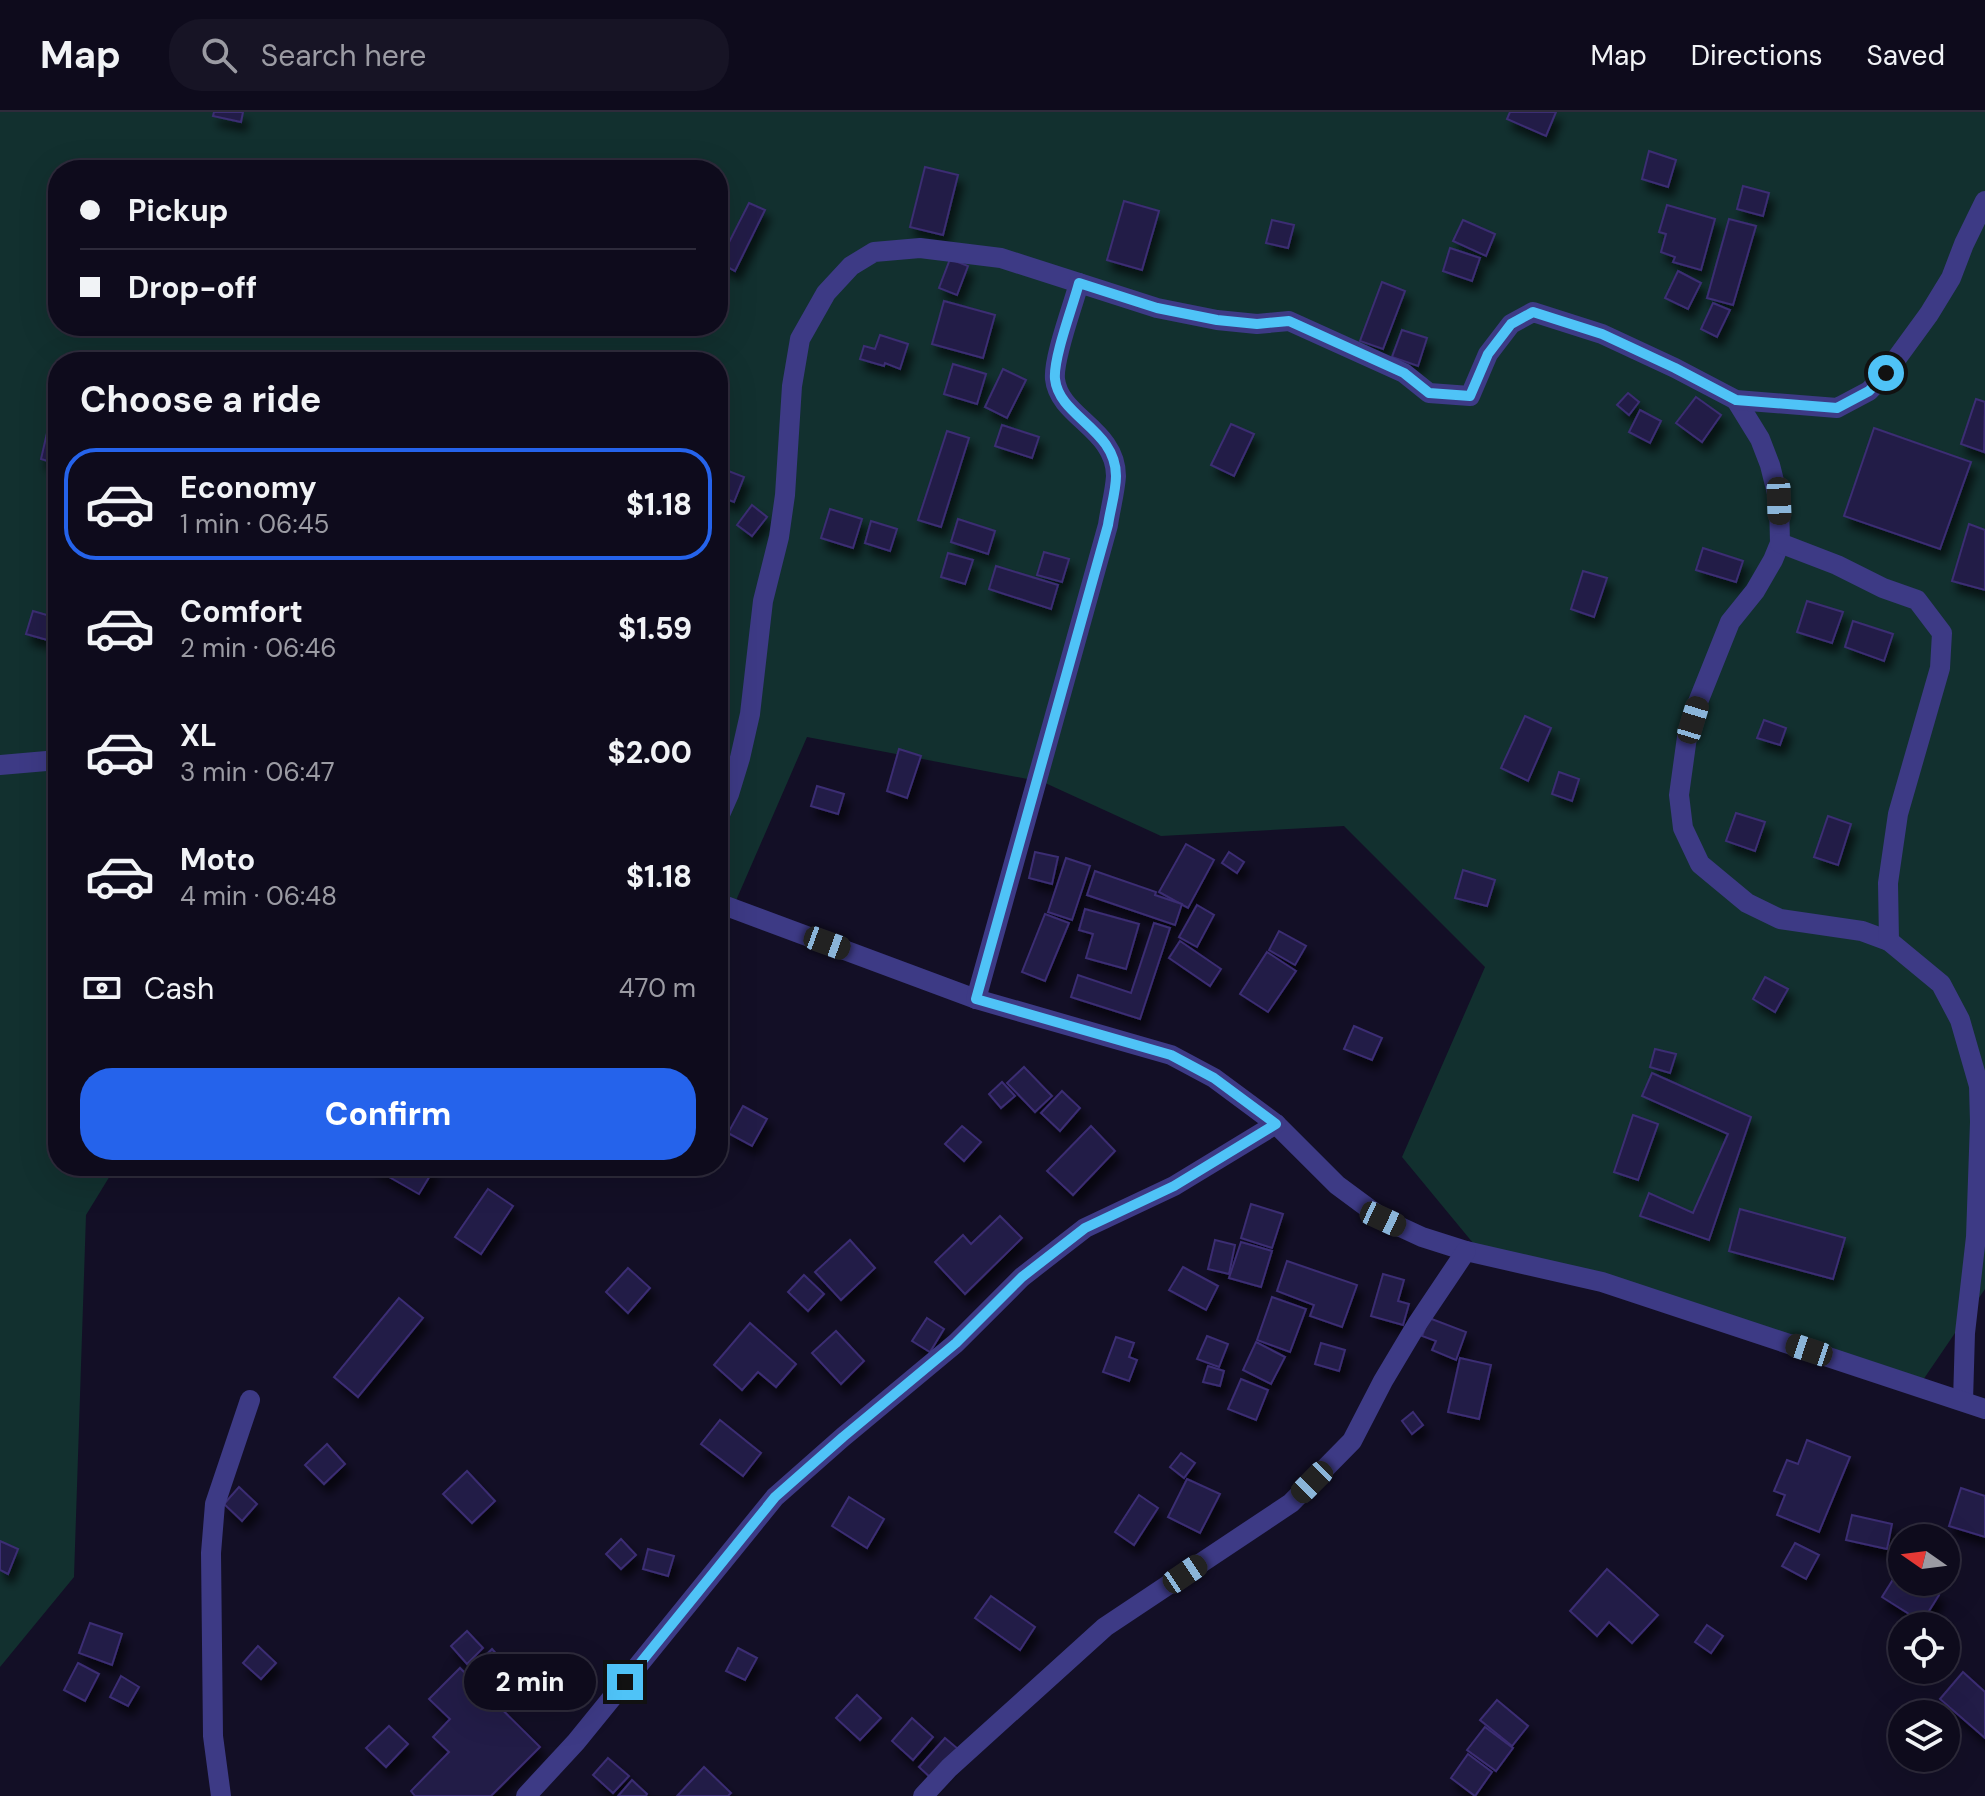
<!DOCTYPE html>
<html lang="en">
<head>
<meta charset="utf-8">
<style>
	:root { --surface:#0e0b1c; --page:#171425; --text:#f1f3f6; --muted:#9b9ba3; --line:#2e2b3b; --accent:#2563eb }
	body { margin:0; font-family:"DM Sans",sans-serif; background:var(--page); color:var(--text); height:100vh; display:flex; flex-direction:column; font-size:30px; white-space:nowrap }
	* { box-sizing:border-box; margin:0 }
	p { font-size:26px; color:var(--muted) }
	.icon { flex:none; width:44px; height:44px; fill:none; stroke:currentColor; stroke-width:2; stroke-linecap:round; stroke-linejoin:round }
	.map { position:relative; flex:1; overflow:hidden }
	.details { position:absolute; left:48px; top:240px; width:680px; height:824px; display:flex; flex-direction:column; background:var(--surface); border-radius:32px; box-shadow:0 8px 32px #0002,0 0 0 2px var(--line) }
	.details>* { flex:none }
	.guide { position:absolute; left:48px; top:48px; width:680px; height:176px; border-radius:32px; box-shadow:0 8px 32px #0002,0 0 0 2px var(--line); display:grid; align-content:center; height:176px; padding:0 32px; background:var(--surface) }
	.needle { width:52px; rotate:284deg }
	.tools { position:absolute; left:1888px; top:1412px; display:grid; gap:16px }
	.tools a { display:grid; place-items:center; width:72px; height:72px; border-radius:50%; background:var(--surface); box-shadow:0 8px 32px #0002,0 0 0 2px var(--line); font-size:40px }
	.end { position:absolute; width:36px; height:36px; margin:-18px; border:10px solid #4fc3f7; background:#111; box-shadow:0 0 0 4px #111 }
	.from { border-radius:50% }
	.bubble { position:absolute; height:56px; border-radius:28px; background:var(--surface); box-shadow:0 8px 32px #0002,0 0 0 2px var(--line); font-size:26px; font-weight:800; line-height:56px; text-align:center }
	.car { position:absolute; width:24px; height:48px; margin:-24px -12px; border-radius:10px; box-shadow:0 0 6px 2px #0007; background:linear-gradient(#222 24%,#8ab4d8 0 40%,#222 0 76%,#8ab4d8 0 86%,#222 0) }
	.guide b { display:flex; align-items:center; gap:28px; height:76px; font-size:30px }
	.guide b+b { border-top:2px solid var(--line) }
	.guide i { width:20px; height:20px; background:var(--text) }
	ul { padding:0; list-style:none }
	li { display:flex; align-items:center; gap:24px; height:112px; margin:0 16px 12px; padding:0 16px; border:4px solid transparent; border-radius:32px }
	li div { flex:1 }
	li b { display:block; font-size:30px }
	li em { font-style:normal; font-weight:800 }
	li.on { border-color:var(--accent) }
	li>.icon { width:72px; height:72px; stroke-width:1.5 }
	h2 { padding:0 32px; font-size:36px; line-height:96px }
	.pay { display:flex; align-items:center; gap:20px; height:88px; padding:0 32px; font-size:30px }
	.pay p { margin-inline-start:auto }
	.primary-button { display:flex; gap:16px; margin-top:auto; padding:16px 32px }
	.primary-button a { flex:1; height:92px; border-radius:32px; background:var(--accent); color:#fff; font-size:32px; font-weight:800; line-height:92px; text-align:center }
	header { display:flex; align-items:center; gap:48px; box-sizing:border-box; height:112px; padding:0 40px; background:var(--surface); border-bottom:2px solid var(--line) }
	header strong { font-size:38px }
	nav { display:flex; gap:44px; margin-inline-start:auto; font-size:28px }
	.search { width:560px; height:72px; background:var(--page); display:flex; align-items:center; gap:20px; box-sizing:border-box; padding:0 28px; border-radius:32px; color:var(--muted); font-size:30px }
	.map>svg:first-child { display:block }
</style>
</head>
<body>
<header>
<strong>Map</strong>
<div class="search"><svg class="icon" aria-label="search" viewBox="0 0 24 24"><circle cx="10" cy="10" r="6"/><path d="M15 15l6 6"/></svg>Search here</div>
<nav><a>Map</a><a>Directions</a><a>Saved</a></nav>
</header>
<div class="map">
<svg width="1985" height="1684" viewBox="0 0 1985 1684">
	<defs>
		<filter id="shadow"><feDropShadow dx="5" dy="9" stdDeviation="4" flood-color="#0009"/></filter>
	</defs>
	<rect width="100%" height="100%" fill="#130f26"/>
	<path fill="#12302f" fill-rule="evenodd" d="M0,0h1985v1177l-62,91 -450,-137 -71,-86 83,-190 -141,-141 -183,10 -118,-54 -236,-45 -89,205v-580h-660v804h58l-30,49 -12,362 -74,90zM58,58h660v156h-660z"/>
	<g fill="#241b47" stroke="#3b2d73" stroke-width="2" filter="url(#shadow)">
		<path d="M214,0h29l-2,10 -28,-6z"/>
		<path d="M1510,0h46l-10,24 -39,-17z"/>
		<path d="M1649,39l27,9 -8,27 -26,-8z"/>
		<path d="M925,55l33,8 -15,60 -33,-8z"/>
		<path d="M1743,74l26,7 -6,23 -26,-7z"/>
		<path d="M1124,89l35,10 -17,59 -35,-10z"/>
		<path d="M749,91l16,7 -30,61 -16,-9z"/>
		<path d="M1667,93l48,14 -14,51 -28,-8 2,-5 -14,-5 5,-18 -7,-2z"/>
		<path d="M1729,107l27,7 -23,79 -26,-7z"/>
		<path d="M1272,108l22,5 -6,23 -22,-5z"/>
		<path d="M1463,108l32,14 -9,22 -33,-15z"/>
		<path d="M1450,136l30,10 -8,23 -29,-10z"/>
		<path d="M950,147l18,7 -11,29 -18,-7z"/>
		<path d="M1678,159l23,12 -13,26 -23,-11z"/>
		<path d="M1382,170l23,9 -22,58 -23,-8z"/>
		<path d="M944,189l51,14 -12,43 -51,-14z"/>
		<path d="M1713,191l17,7 -13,27 -16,-8z"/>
		<path d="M1402,218l25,8 -9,28 -26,-9z"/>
		<path d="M880,223l28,9 -8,25 -15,-6 -1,3 -24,-7 4,-13 11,3z"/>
		<path d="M953,252l33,10 -9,30 -33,-10z"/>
		<path d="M1003,257l23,11 -19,38 -22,-11z"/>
		<path d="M1628,281l11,9 -10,13 -12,-10z"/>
		<path d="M1696,285l25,18 -19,27 -26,-19z"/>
		<path d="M1976,287l9,3 -1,50 -23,-8z"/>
		<path d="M1640,298l21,11 -11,22 -21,-11z"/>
		<path d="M1231,312l23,10 -20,42 -23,-11z"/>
		<path d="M1002,313l37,12 -7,21 -37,-12z"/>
		<path d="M1874,316l97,34 -31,87 -96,-33z"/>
		<path d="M947,319l22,7 -28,89 -23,-7z"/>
		<path d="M47,321l11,3v28l-17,-5z"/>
		<path d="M718,355l26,10 -10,25 -16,-6z"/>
		<path d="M752,393l15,12 -15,19 -15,-11z"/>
		<path d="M830,397l32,10 -9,29 -32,-10z"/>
		<path d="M958,407l37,12 -7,23 -37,-12z"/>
		<path d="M871,409l26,8 -7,22 -25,-8z"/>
		<path d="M1969,412l16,6v60l-33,-9z"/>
		<path d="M1703,436l40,13 -7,21 -40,-12z"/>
		<path d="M1044,440l25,7 -7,23 -25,-7z"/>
		<path d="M948,441l25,7 -8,24 -24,-7z"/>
		<path d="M996,454l62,19 -7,24 -62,-20z"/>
		<path d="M1583,459l24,7 -13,39 -23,-8z"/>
		<path d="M1807,489l36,11 -11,31 -35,-11z"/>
		<path d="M33,499l24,7 -6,23 -25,-7z"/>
		<path d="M1853,509l40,13 -9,27 -39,-14z"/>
		<path d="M1525,604l26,12 -23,53 -27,-13z"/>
		<path d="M1764,608l22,8 -6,17 -23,-7z"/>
		<path d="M899,637l22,7 -14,42 -20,-7z"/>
		<path d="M1559,660l20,7 -7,22 -20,-7z"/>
		<path d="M817,674l27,8 -6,20 -27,-8z"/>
		<path d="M1736,701l29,9 -10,29 -29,-10z"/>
		<path d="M1828,704l23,8 -13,41 -24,-8z"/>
		<path d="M1186,732l28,16 -26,48 -29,-16z"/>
		<path d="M1035,740l23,5 -6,27 -23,-6z"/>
		<path d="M1229,740l15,10 -7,11 -15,-10z"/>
		<path d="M1066,746l24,8 -18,54 -24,-8z"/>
		<path d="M1463,758l32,10 -8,26 -32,-8z"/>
		<path d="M1095,759l61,21 -1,3 27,9 -7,21 -88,-30z"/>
		<path d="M1197,793l17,10 -17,32 -18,-10z"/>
		<path d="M1085,797l54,15 -13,45 -40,-11 7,-24 -14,-4z"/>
		<path d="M1045,802l24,9 -24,58 -23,-9z"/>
		<path d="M1154,811l16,5 -30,91 -69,-22 7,-22 53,18z"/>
		<path d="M1279,819l27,15 -11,19 -26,-15z"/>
		<path d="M1180,829l41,28 -11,17 -41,-28z"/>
		<path d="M1267,840l29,19 -28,41 -28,-18z"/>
		<path d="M1765,865l23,12 -13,23 -22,-13z"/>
		<path d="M1354,914l28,12 -10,22 -28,-11z"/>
		<path d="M1655,937l21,5 -6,19 -20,-6z"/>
		<path d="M1024,955l28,29 -17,16 -28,-29z"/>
		<path d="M1652,961l99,44 -42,123 -69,-24 9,-23 44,20 35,-79 -86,-38z"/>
		<path d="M1002,970l13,14 -14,12 -12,-14z"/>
		<path d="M1062,979l18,17 -20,23 -19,-18z"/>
		<path d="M743,994l24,13 -15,27 -24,-13z"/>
		<path d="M1633,1003l25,9 -20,56 -24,-8z"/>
		<path d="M962,1014l19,16 -17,19 -19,-17z"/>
		<path d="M1091,1014l24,25 -42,44 -26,-24z"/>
		<path d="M370,1054h59l5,3 -15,25z"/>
		<path d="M488,1077l25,17 -32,48 -26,-17z"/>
		<path d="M1251,1092l32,10 -11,34 -31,-10z"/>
		<path d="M1740,1097l105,29 -12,41 -104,-28z"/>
		<path d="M1000,1104l22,22 -57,56 -30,-32 28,-27 8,9z"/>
		<path d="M850,1128l25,28 -34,32 -26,-28z"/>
		<path d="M1215,1128l20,5 -6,29 -21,-5z"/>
		<path d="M1241,1130l31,9 -11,36 -32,-9z"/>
		<path d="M1287,1149l70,24 -15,42 -32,-11 4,-11 -37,-14z"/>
		<path d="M1183,1155l35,19 -12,24 -37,-20z"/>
		<path d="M628,1156l22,20 -22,25 -22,-21z"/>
		<path d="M1383,1162l21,6 -6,21 11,3 -6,21 -32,-9z"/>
		<path d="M804,1163l20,19 -16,17 -20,-19z"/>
		<path d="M1272,1185l34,12 -16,43 -33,-12z"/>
		<path d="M399,1186l24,20 -65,79 -24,-20z"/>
		<path d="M927,1206l17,11 -14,23 -18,-11z"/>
		<path d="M1429,1206l37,14 -10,28 -24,-10 4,-9 -14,-5z"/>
		<path d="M750,1211l46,41 -20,23 -18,-15 -16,18 -28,-25z"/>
		<path d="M836,1219l28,30 -23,23 -29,-31z"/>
		<path d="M1207,1224l21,8 -9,23 -22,-8z"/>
		<path d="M1116,1225l18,6 -5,14 8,3 -8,21 -26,-9z"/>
		<path d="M1256,1230l29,15 -14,27 -28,-14z"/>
		<path d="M1321,1231l24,7 -6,21 -24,-7z"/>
		<path d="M1460,1246l31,7 -12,54 -31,-7z"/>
		<path d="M1208,1254l16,5 -4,15 -17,-4z"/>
		<path d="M1241,1267l27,11 -12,30 -28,-11z"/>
		<path d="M1413,1300l10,13 -11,9 -10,-13z"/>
		<path d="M720,1308l41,33 -18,23 -42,-32z"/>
		<path d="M1807,1328l43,17 -31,75 -42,-17 8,-20 -11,-4 13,-31 11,4z"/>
		<path d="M327,1332l18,20 -21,20 -19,-19z"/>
		<path d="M1181,1341l14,10 -11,15 -14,-11z"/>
		<path d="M467,1359l28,30 -23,22 -29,-29z"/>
		<path d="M1187,1367l33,15 -20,39 -32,-16z"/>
		<path d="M239,1375l18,17 -15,17 -18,-17z"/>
		<path d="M1961,1376l24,8v41l-36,-11z"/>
		<path d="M1139,1383l19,13 -24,37 -19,-13z"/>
		<path d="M849,1385l35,22 -17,29 -35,-22z"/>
		<path d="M1852,1403l40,9 -5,25 -41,-9z"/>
		<path d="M621,1427l15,16 -15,14 -15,-15z"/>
		<path d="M0,1429l18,8 -10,25 -8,-4z"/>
		<path d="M1795,1431l24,12 -13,24 -24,-13z"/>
		<path d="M648,1437l26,7 -6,20 -25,-7z"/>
		<path d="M1607,1457l51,46 -26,28 -23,-21 -12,14 -27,-25z"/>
		<path d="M1899,1458l3,2v10h16l21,13 -17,27 -40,-25z"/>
		<path d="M991,1484l44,31 -15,23 -45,-32z"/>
		<path d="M90,1511l32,11 -10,31 -33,-12z"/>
		<path d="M1707,1513l16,11 -12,17 -16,-11z"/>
		<path d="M467,1519l16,17 -16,16 -16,-18z"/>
		<path d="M258,1534l18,17 -15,16 -18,-16z"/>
		<path d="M738,1536l19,10 -12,22 -19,-9z"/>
		<path d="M492,1537l18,20 -17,17 -19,-19z"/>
		<path d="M78,1551l21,11 -14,27 -21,-11z"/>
		<path d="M460,1556l80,79 -49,49h-76l-4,-5 38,-39 -16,-15 17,-18 -21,-20z"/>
		<path d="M1963,1560l22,20v46l-45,-39z"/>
		<path d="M121,1564l18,11 -11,19 -18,-9z"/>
		<path d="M857,1583l24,23 -21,22 -24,-22z"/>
		<path d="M1497,1588l31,26 -16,20 -32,-26z"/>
		<path d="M912,1606l21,19 -20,23 -21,-19z"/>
		<path d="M389,1614l19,18 -22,23 -20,-19z"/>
		<path d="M1485,1615l28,21 -17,23 -29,-21z"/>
		<path d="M945,1626l13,11 -26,30 -13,-12z"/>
		<path d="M1468,1642l24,18 -17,24 -24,-18z"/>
		<path d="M608,1646l21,18 -16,17 -20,-18z"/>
		<path d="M704,1655l27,26 -3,3h-51z"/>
		<path d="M632,1668l15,14 -1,2h-28z"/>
	</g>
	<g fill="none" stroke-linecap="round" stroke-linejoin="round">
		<g stroke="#3d3a85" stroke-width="20">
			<path d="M1736,288l24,39 10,26 9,36 1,42 -7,17 -18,31 -25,31 -32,80 -11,35 -8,58 4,33 17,36 47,39 33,16 82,12 27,10"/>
			<path d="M1780,431l57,22 46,23 34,12 25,33 -2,35 -42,146 -10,69 1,58 52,43 19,36 19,66 1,36 -4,115 -11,96 -2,68"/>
			<path d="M0,653l58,-5"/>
			<path d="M718,707l11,-25 11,-36 10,-44 13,-113 16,-64 6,-42 7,-109 8,-47 26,-46 25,-27 23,-14 46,-4 81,10 156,50 60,12 40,4 32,-3 115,52 25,20 41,3 18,-42 23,-30 22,-12 69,22 73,34 61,32 101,8 32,-17 17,-18 43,-59 22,-36 13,-34 21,-43"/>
			<path d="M718,791l258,96 195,56 43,23 62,46 61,61 46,34 39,18 44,14 136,31 383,127"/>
			<path d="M976,887l132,-474c2,-15 7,-33 8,-49 0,-47 -57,-59 -61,-97 -2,-21 18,-73 24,-96"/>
			<path d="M221,1684l-8,-60 -2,-183 4,-49 35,-104"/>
			<path d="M526,1684l50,-54 199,-245 68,-60 113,-94 66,-66 63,-49 89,-42 102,-62"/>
			<path d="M923,1684l26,-28 156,-141 186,-124 61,-62 31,-60 34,-57 49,-73"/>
		</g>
	</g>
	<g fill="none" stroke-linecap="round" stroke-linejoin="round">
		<path stroke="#4fc3f7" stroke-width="10" d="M625,1570l150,-185 68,-60 113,-94 66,-66 63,-49 89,-42 102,-62 -62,-46 -43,-23 -195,-56 132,-474c2,-15 8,-33 8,-49 0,-47 -57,-59 -61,-97 -2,-21 18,-73 24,-96l78,25 60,12 40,4 32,-3 115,52 25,20 41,3 18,-42 23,-30 22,-12 69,22 73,34 61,32 101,8 32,-17 17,-18"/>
	</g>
</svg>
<div class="tools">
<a><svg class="needle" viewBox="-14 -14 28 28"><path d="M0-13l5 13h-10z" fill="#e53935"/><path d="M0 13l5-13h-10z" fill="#9b9ba3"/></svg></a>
<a><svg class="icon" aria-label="locate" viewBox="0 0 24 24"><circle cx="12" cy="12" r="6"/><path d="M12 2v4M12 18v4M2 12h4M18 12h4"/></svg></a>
<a><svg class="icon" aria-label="layers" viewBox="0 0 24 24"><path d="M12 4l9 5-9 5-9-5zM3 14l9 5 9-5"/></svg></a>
</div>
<i class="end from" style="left:1886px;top:261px"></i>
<i class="end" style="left:625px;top:1570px"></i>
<div class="bubble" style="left:464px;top:1542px;width:132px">2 min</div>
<i class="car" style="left:1779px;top:389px;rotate:178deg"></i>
<i class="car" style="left:1693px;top:608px;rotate:17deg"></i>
<i class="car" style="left:827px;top:831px;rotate:110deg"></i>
<i class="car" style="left:1383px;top:1107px;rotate:115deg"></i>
<i class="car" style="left:1809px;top:1238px;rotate:288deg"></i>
<i class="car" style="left:1312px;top:1370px;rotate:225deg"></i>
<i class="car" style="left:1185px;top:1462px;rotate:56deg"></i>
<div class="guide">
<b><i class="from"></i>Pickup</b>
<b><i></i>Drop-off</b>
</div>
<section class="details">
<h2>Choose a ride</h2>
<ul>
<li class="on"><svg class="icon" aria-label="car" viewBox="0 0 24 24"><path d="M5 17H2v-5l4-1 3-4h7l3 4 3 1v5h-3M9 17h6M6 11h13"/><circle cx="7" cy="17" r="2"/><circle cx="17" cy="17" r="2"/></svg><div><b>Economy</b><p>1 min · 06:45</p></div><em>$1.18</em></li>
<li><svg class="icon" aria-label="car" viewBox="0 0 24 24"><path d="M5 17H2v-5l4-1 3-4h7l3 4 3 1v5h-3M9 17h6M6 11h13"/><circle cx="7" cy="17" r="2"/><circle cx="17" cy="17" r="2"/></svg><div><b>Comfort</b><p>2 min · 06:46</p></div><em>$1.59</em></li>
<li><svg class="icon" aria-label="car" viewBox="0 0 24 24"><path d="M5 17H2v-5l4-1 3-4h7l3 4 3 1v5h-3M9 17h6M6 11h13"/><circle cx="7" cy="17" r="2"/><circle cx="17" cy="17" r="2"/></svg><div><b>XL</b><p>3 min · 06:47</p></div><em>$2.00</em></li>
<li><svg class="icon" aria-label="car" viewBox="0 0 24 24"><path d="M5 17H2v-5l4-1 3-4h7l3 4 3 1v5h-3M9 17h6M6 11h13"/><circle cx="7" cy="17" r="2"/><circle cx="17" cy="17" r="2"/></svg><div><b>Moto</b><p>4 min · 06:48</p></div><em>$1.18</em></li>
</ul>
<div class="pay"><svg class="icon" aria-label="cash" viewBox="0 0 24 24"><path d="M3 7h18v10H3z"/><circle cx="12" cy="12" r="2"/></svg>Cash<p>470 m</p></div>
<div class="primary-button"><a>Confirm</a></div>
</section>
</div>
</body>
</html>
